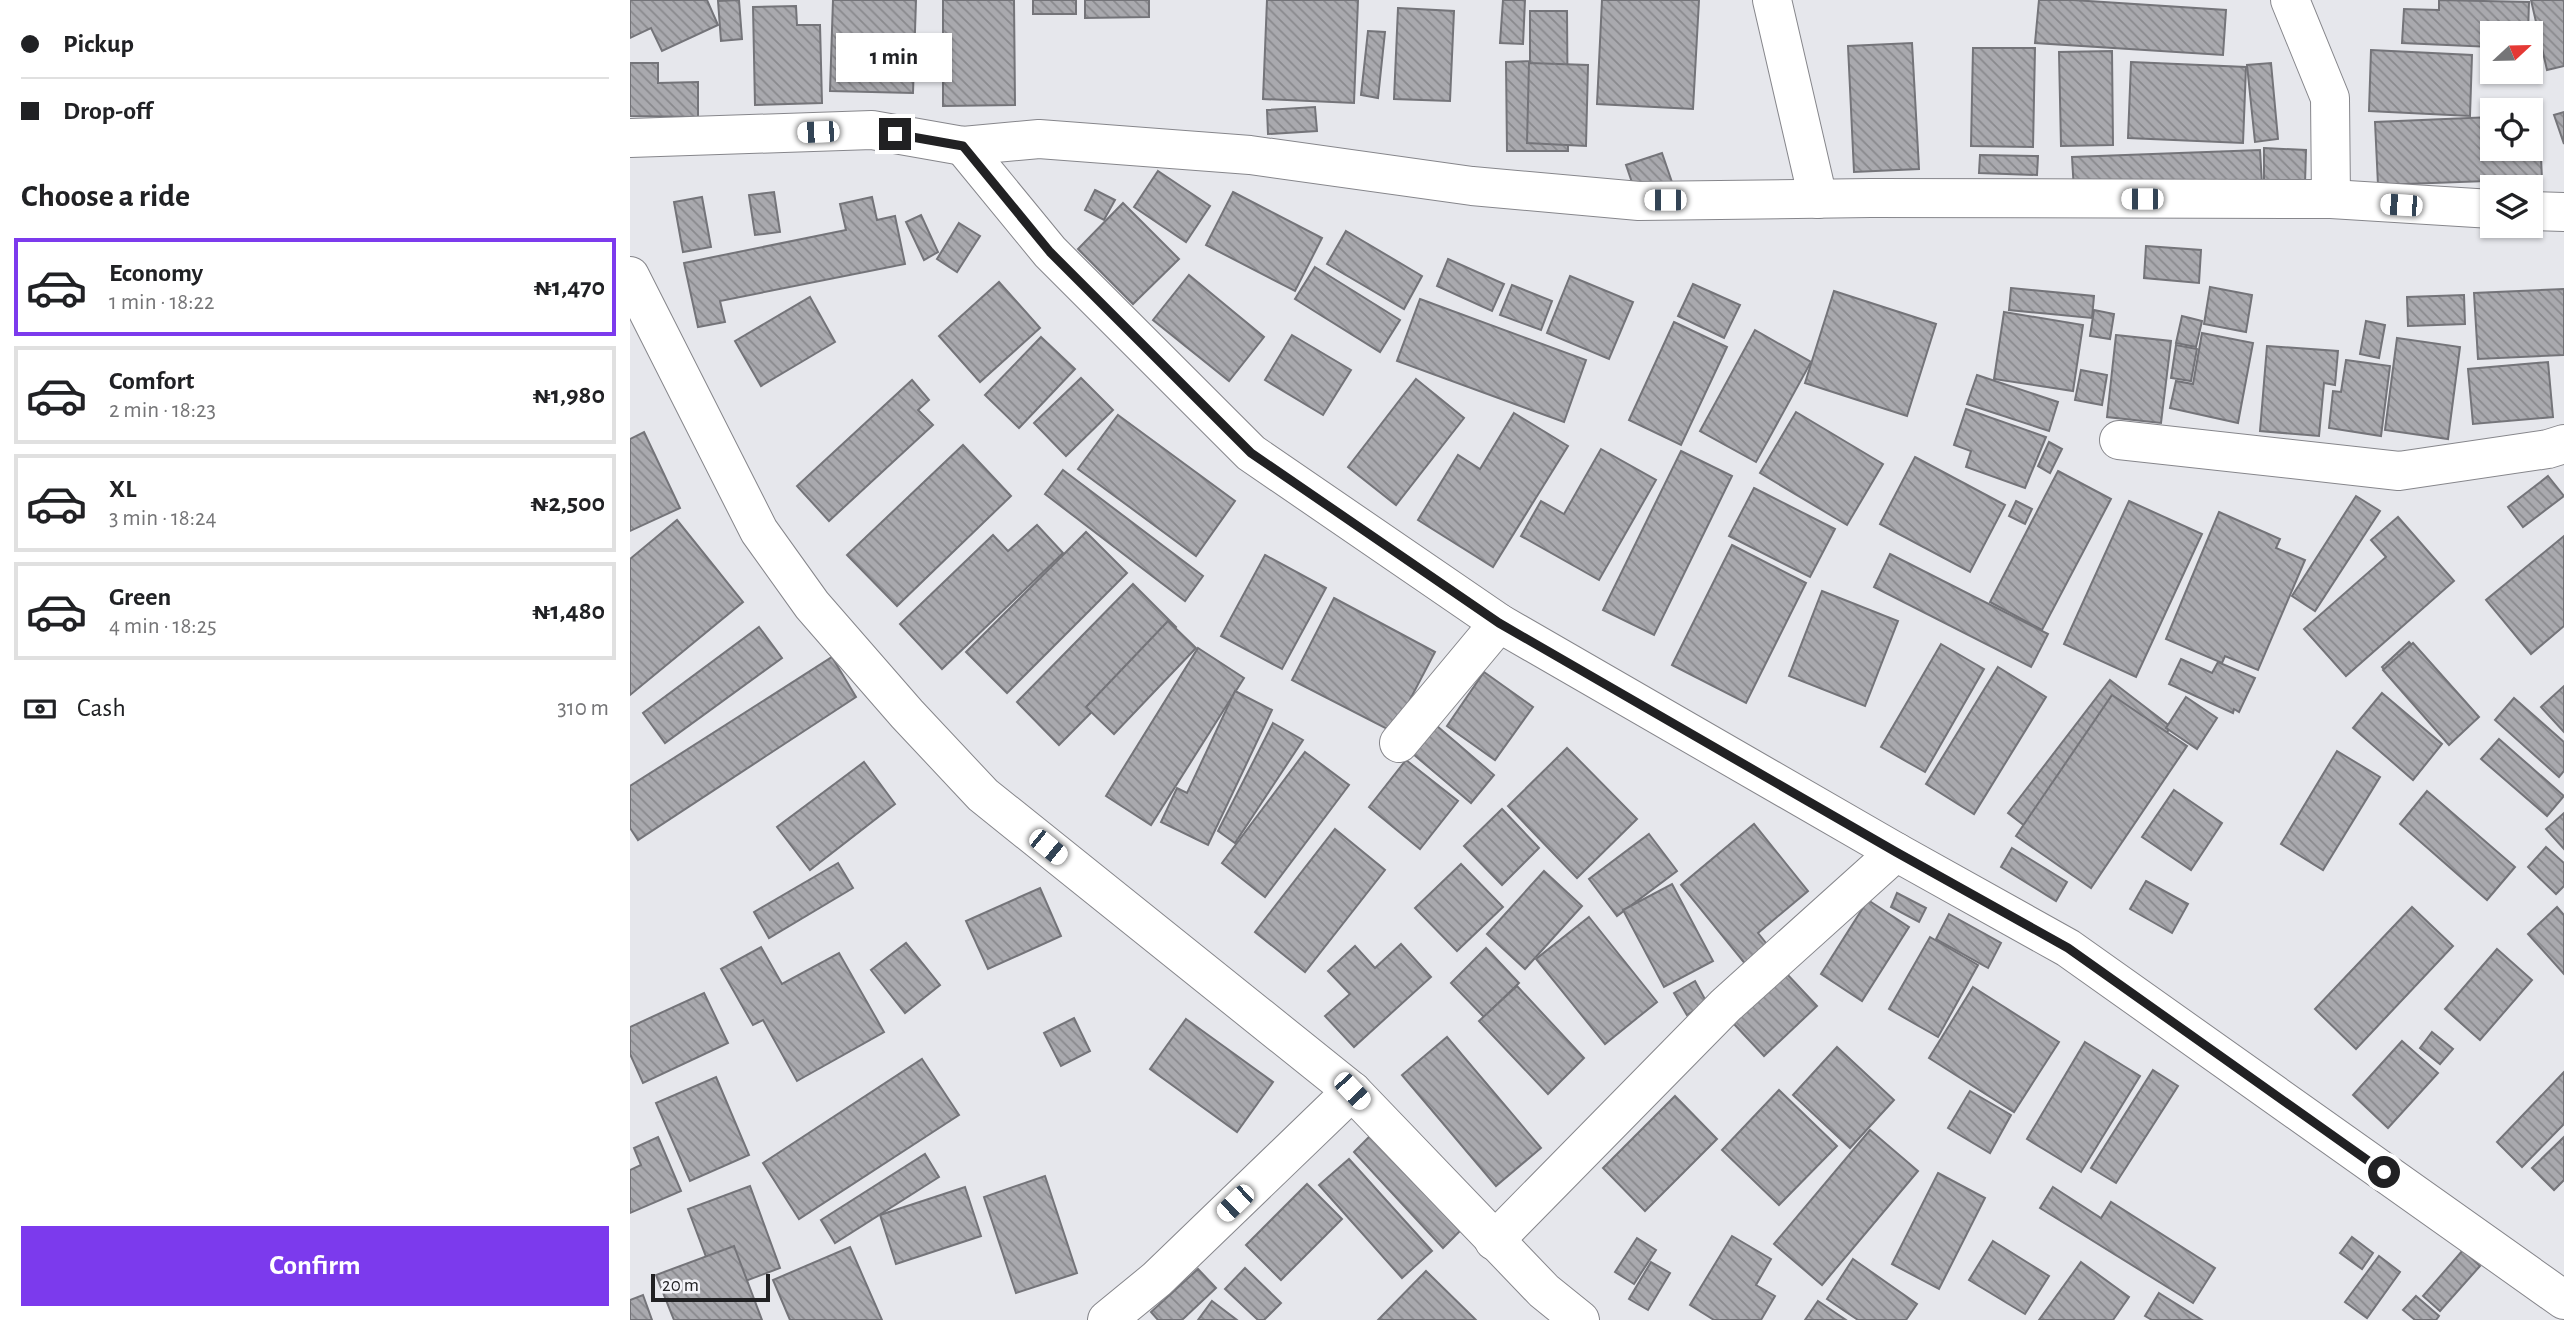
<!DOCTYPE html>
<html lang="en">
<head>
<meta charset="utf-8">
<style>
	:root { --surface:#fff; --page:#f2f2f2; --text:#202124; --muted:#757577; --line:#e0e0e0; --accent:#7c3aed }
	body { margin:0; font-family:"Alegreya Sans",sans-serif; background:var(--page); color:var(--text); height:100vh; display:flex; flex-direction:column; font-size:26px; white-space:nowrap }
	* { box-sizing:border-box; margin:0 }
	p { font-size:23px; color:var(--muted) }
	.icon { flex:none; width:38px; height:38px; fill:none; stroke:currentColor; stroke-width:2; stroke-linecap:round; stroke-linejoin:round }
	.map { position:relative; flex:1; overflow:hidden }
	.panel { display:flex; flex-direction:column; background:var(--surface); width:630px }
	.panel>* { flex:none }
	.top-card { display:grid; align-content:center; height:154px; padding:0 21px; background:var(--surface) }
	.needle { width:46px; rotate:68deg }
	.controls { position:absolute; left:1850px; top:21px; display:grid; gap:14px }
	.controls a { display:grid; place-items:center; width:63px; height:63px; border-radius:0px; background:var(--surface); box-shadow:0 2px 5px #0004; font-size:35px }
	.scale { position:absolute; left:21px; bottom:18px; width:119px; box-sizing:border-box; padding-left:7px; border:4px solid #212123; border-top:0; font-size:19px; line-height:24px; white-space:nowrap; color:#212123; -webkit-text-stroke:5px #f4f4f9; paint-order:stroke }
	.end { position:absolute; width:32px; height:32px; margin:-16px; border:9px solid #212123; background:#fff; box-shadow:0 0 0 4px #fff }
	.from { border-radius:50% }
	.bubble { position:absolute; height:49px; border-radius:0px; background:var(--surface); box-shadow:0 2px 5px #0004; font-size:23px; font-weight:600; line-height:49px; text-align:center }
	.car { position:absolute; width:21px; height:42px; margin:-21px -10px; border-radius:9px; box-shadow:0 0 5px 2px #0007; background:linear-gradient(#fff 24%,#345 0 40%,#fff 0 76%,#345 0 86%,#fff 0) }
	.top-card b { display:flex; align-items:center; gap:24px; height:66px; font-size:26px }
	.top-card b+b { border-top:2px solid var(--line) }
	.top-card i { width:18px; height:18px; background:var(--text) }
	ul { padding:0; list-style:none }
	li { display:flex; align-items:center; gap:21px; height:98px; margin:0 14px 10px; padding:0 7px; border:4px solid var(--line); border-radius:0px }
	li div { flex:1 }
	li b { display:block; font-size:26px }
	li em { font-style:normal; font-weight:600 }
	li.current { border-color:var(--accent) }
	li>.icon { width:63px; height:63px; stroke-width:1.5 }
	h2 { padding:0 21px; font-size:32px; line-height:84px }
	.pay { display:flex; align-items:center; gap:18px; height:77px; padding:0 21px; font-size:26px }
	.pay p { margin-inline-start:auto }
	.primary-button { display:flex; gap:14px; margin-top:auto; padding:14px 21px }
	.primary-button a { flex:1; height:80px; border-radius:0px; background:var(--accent); color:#fff; font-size:28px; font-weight:600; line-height:80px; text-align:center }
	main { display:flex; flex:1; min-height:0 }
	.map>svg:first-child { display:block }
</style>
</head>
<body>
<main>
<section class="panel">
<div class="top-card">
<b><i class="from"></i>Pickup</b>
<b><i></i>Drop-off</b>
</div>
<h2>Choose a ride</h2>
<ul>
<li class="current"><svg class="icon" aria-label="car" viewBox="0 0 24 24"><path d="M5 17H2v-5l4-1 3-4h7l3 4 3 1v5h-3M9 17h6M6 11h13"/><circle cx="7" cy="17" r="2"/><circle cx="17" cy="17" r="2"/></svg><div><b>Economy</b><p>1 min · 18:22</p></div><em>₦1,470</em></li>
<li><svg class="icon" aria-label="car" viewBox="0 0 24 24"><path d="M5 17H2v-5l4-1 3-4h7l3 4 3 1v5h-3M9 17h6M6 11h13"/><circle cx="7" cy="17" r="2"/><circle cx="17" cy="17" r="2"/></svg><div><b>Comfort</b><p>2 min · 18:23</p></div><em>₦1,980</em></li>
<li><svg class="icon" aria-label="car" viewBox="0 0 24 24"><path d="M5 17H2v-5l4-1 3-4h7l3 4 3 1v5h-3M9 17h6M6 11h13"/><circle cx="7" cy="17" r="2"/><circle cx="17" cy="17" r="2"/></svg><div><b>XL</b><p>3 min · 18:24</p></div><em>₦2,500</em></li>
<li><svg class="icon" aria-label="car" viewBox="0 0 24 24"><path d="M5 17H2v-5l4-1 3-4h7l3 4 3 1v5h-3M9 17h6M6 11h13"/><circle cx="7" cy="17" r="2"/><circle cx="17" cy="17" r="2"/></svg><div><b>Green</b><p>4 min · 18:25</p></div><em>₦1,480</em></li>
</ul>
<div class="pay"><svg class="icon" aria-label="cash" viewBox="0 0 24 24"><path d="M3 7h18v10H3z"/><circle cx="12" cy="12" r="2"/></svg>Cash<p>310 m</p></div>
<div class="primary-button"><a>Confirm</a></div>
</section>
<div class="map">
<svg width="1934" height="1320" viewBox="0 0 1934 1320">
	<defs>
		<pattern id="building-back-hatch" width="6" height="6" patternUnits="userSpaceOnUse" patternTransform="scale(1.75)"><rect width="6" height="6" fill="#a9a9ae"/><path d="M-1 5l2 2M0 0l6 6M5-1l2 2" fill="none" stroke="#89898d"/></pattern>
	</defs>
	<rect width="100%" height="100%" fill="#e6e7ec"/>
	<g fill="url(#building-back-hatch)" stroke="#747479" stroke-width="2">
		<path d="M0,0h77l11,25 -56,26 -11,-23 -21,10z"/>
		<path d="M109,0l3,39 -21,2 -3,-40z"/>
		<path d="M203,0h83l-3,93 -83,-2z"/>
		<path d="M313,0h71l1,105 -72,1z"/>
		<rect x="403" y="0" width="43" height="14"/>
		<path d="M455,0h64v17l-64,1z"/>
		<path d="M637,0h91l-4,103 -91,-4z"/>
		<path d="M873,0h22l-2,44 -23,-1z"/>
		<path d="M972,0h97l-6,109 -96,-5z"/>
		<path d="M1409,0h34l153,10 -3,45 -188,-12z"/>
		<path d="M1809,0l90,2 -1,31h-36v14l-90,-4 2,-34 35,1z"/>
		<path d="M1901,0h33v66l-17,4z"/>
		<path d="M166,6l1,19h23l2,78 -67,2 -2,-98z"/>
		<path d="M768,8l56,3 -4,90 -56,-2z"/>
		<path d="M900,11h37l1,140h-61l-1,-89 24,-1z"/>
		<path d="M738,31l17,1 -7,66 -17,-3z"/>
		<path d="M1282,43l7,126 -65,3 -6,-126z"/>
		<path d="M1343,48h62l-2,99 -62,-1z"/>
		<path d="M1741,50l101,5 -2,61 -101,-5z"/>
		<path d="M1482,51l1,94 -52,1 -2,-94z"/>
		<path d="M1501,62l115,5 -3,76 -115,-5z"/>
		<path d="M0,63h28v20l40,-1v35l-68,-1z"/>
		<path d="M899,63l59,2 -2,81 -59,-3z"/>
		<path d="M1641,63l7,76 -23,3 -8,-77z"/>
		<path d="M685,107l2,24 -49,3 -1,-24z"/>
		<path d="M1934,112v32l-10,-29z"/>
		<path d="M1909,115l3,64 -164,6 -3,-63 117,-5v32h38v-33z"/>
		<path d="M1634,148l42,2 -1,34 -41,-2z"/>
		<path d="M1630,150l2,34 -188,7 -2,-34z"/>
		<path d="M1032,153l11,32 -36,12 -11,-32z"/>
		<path d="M1350,155l58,1 -1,19 -58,-2z"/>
		<path d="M528,171l52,35 -24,36 -52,-35z"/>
		<path d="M465,190l20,10 -11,20 -19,-10z"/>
		<path d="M144,192l6,40 -25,3 -6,-40z"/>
		<path d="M603,192l89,46 -27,53 -89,-46z"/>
		<path d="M72,197l9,50 -28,5 -9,-50z"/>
		<path d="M242,197l5,23 18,-4 10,48 -185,37 5,21 -27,5 -14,-64 162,-33 -6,-26z"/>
		<path d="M493,203l56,56 -46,45 -55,-55z"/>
		<path d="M291,215l17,37 -14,8 -18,-38z"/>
		<path d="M329,223l21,13 -23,36 -20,-13z"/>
		<path d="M716,231l76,45 -18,33 -77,-45z"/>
		<path d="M1516,246l55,4 -2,33 -55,-5z"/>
		<path d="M818,259l56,25 -12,27 -55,-25z"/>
		<path d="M685,267l85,53 -20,32 -85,-53z"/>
		<path d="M559,275l75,62 -35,44 -76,-61z"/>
		<path d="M940,276l63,26 -24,57 -62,-26z"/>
		<path d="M369,282l41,46 -60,54 -41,-46z"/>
		<path d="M1063,284l47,21 -16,33 -46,-22z"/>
		<path d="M882,285l40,16 -11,29 -41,-15z"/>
		<path d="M1580,287l42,8 -6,37 -42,-8z"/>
		<path d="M1381,288l83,8 -2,22 -83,-8z"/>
		<path d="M1934,289v66l-86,4 -4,-66z"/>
		<path d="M1204,291l102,33 -29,92 -102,-33z"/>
		<path d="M1834,295l1,29 -57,2 -1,-29z"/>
		<path d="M180,297l25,45 -74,44 -26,-45z"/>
		<path d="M790,299l166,61 -22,62 -167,-61z"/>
		<path d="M1464,310l20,4 -4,25 -20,-3z"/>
		<path d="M1374,312l79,13 -10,66 -79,-12z"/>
		<path d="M1552,316l20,5 -6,26 -20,-4z"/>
		<path d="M1736,321l19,4 -6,33 -19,-4z"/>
		<path d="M1044,322l53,25 -46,98 -52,-25z"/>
		<path d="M1125,330l56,32 -55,100 -56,-31z"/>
		<path d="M1572,333l51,10 -15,80 -68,-15 6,-27 17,3z"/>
		<path d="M662,335l59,35 -28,45 -58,-35z"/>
		<path d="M1486,335l55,6 -10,82 -54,-6z"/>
		<path d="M411,337l34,32 -56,59 -34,-33z"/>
		<path d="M1767,338l63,9 -12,92 -63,-9z"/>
		<path d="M1546,345l21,4 -6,32 -20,-3z"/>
		<path d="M1637,346l71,5 -3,34 -11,-2 -5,53 -59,-5z"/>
		<path d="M1716,360l44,6 -9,70 -52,-8 4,-37 8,1z"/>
		<path d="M1918,362l5,55 -80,7 -5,-55z"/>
		<path d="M1451,370l26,5 -5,30 -27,-5z"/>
		<path d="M1347,375l81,27 -9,29 -82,-27z"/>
		<path d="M451,378l32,32 -47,46 -32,-33z"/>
		<path d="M786,379l48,39 -68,87 -48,-38z"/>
		<path d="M282,380l17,20 -11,10 15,15 -104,96 -32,-35z"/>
		<path d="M1336,409l80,28 -21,51 -59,-21 5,-16 -17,-6z"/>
		<path d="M1166,412l87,52 -36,61 -87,-52z"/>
		<path d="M884,413l54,33 -75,121 -75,-47 40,-65 22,14z"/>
		<path d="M488,415l117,86 -39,55 -118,-87z"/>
		<path d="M14,432l36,76 -50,23v-92z"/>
		<path d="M1419,442l13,7 -12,24 -12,-7z"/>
		<path d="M333,445l48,51 -114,110 -50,-51z"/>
		<path d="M971,449l55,31 -57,100 -78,-44 20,-35 23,13z"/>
		<path d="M1051,451l51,25 -78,159 -51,-25z"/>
		<path d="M1285,457l90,48 -35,67 -90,-48z"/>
		<path d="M433,470l140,106 -18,25 -140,-107z"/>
		<path d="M1428,471l53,28 -69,131 -52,-28z"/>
		<path d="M1918,476l16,20 -41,31 -15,-20z"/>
		<path d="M1124,488l81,41 -25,48 -81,-41z"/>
		<path d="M1726,496l24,15 -65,100 -23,-15z"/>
		<path d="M1386,501l16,8 -7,15 -16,-8z"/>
		<path d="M1499,501l73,33 -66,143 -72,-33z"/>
		<path d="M1589,512l61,27 -4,9 29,12 -47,110 -33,-14 -3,7 -56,-24z"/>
		<path d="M1768,517l56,64 -108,95 -42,-47 82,-72 -15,-17z"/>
		<path d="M47,520l66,82 -113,93v-136z"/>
		<path d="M407,525l26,28 -121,116 -42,-45 93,-89 15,16z"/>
		<path d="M456,532l41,41 -120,120 -41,-41z"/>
		<path d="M1934,536v90l-33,28 -45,-54z"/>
		<path d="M1102,545l74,38 -60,120 -74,-38z"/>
		<path d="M1260,554l158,80 -17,33 -157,-80z"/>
		<path d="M635,555l61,33 -44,81 -61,-33z"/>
		<path d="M503,584l43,43 -117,118 -42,-43z"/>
		<path d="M1192,591l76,30 -33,85 -76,-30z"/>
		<path d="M704,598l101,54 -42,80 -101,-52z"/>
		<path d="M538,621l28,27 -82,86 -28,-27z"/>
		<path d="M129,627l23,31 -117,85 -22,-30z"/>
		<path d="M1779,642l68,76 -28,24 -67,-75z"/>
		<path d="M1783,643l66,74 -30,28 -66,-75z"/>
		<path d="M1311,644l43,25 -59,103 -44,-25z"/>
		<path d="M568,648l46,30 -93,147 -45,-29z"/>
		<path d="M202,657l24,40 -218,143 -8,-12v-42z"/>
		<path d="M1551,659l31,14 6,-11 37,16 -16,34 -5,-3 -1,4 -64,-29z"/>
		<path d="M1368,667l48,30 -72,117 -48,-30z"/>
		<path d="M854,672l49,35 -38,53 -48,-34z"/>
		<path d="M1480,680l61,47 -102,133 -61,-47z"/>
		<path d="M1934,686v46l-23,-25z"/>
		<path d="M605,691l37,19 -64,135 -47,-23 16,-34 10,5z"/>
		<path d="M1752,693l60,51 -29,36 -60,-52z"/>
		<path d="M1482,695l75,51 -96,142 -75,-52z"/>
		<path d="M1556,697l31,21 -20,31 -31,-21z"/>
		<path d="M1884,698l50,44v29l-5,6 -64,-57z"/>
		<path d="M643,723l30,17 -68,103 -17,-12z"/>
		<path d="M807,726l57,49 -23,28 -58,-49z"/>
		<path d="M1869,739l65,57 -17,20 -66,-57z"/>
		<path d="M937,748l70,71 -60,59 -69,-72z"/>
		<path d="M1707,751l43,26 -57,93 -42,-26z"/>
		<path d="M675,752l44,33 -84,112 -43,-34z"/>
		<path d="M776,760l52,41 -38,48 -51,-42z"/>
		<path d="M234,762l31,42 -85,66 -33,-43z"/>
		<path d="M1544,790l48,33 -31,47 -49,-33z"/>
		<path d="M1797,791l88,76 -28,33 -87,-76z"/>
		<path d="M872,809l37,39 -37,37 -38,-39z"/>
		<path d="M1934,813v36l-18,-20z"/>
		<path d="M1124,824l54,67 -50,42 12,15 -23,18 -66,-81z"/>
		<path d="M705,829l50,41 -80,102 -50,-40z"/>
		<path d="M1019,834l28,37 -60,45 -28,-37z"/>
		<path d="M1916,847l18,16v23l-8,8 -28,-27z"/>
		<path d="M1382,848l55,34 -11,19 -55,-34z"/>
		<path d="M208,863l15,25 -84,50 -15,-26z"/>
		<path d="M831,864l42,43 -46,44 -42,-43z"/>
		<path d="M914,871l38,35 -57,63 -38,-35z"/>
		<path d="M1516,881l42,23 -16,29 -42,-24z"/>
		<path d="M1042,884l41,77 -49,26 -41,-77z"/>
		<path d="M410,888l21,48 -73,33 -22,-48z"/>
		<path d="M1267,893l29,15 -7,14 -28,-15z"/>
		<path d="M1238,900l41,27 -47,74 -41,-27z"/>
		<path d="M1782,907l41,39 -97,103 -41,-40z"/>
		<path d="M1927,907l7,8v59l-36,-40z"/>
		<path d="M1319,914l52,29 -13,25 -52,-29z"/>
		<path d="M959,917l68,85 -52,42 -69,-85z"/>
		<path d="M1300,937l48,28 -40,72 -49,-28z"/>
		<path d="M276,943l34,42 -35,28 -34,-43z"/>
		<path d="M771,944l30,33 -77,70 -29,-31 25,-22 -22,-23 27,-25 20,22z"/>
		<path d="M131,947l21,37 57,-31 45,79 -87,49 -34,-61 -10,5 -32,-56z"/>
		<path d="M856,948l33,35 -35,34 -33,-34z"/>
		<path d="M1867,949l35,31 -52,60 -35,-31z"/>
		<path d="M1156,973l31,33 -53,50 -31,-33z"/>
		<path d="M1065,981l12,22 -20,12 -13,-22z"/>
		<path d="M887,986l67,72 -36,36 -69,-73z"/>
		<path d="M1343,987l86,55 -45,70 -85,-54z"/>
		<path d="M74,993l24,50 -85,40 -13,-29v-27z"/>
		<path d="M444,1018l16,33 -29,15 -17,-33z"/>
		<path d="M556,1019l87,63 -36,50 -87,-63z"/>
		<path d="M1802,1032l21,17 -13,15 -20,-16z"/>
		<path d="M817,1037l94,111 -45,38 -94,-111z"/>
		<path d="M1772,1041l36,32 -50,55 -35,-33z"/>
		<path d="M1455,1042l55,34 -59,96 -54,-33z"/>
		<path d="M1207,1047l57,53 -44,48 -57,-53z"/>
		<path d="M292,1059l37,56 -160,104 -36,-56z"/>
		<path d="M1523,1070l25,16 -62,97 -25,-15z"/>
		<path d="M1934,1072v52l-42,43 -25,-25z"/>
		<path d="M86,1077l33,78 -59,26 -34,-78z"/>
		<path d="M1149,1090l58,56 -58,59 -57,-55z"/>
		<path d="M1340,1091l41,24 -21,38 -42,-25z"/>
		<path d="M1045,1096l42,43 -72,72 -42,-43z"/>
		<path d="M1240,1130l48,41 -96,114 -48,-41z"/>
		<path d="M742,1134l88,97 -17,17 -89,-96z"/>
		<path d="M28,1137l23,54 -51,22v-43l11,-5 -7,-17z"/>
		<path d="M1934,1137v43l-10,10 -22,-22z"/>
		<path d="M295,1154l14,23 -104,66 -14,-23z"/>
		<path d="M719,1159l83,92 -30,27 -83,-93z"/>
		<path d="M1308,1173l47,25 -46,91 -47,-25z"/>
		<path d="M415,1176l32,97 -61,20 -32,-96z"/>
		<path d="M677,1184l35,35 -61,61 -35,-35z"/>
		<path d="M120,1186l30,82 -61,23 -31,-82z"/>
		<path d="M335,1187l16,49 -85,28 -16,-49z"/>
		<path d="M1423,1187l48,31 10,-16 104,66 -22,35 -153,-95z"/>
		<path d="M1102,1236l39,23 -15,26 19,11 -14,24h-47l-24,-15z"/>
		<path d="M1722,1237l21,16 -11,16 -22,-16z"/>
		<path d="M1007,1238l19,12 -22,34 -19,-12z"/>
		<path d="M1363,1241l56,35 -24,38 -56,-34z"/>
		<path d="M104,1246l28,74h-88l-18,-45z"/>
		<path d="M220,1247l32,73h-92l-17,-40z"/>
		<path d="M1833,1250l17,16 -40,45 -17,-15z"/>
		<path d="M1749,1256l21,16 -33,46 -22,-16z"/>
		<path d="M1223,1259l64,45 -11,16h-48l-31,-21z"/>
		<path d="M1021,1262l19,11 -22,37 -19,-11z"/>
		<path d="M1451,1262l48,35 -16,23h-74z"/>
		<path d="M615,1268l36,35 -17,17h-6l-33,-31z"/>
		<path d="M568,1269l18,19 -34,32h-24l-7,-8z"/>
		<path d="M796,1271l50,49h-98z"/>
		<path d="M1529,1293l43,27h-50l-7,-4z"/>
		<path d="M13,1295l9,25h-22v-20z"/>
		<path d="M1786,1296l23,20 -3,4h-21l-12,-10z"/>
		<path d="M582,1301l25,19h-39z"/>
		<path d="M1188,1301l28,19h-41z"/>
	</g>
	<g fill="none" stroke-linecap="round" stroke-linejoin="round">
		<defs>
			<g id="street">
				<path d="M1142,0l46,199"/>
				<path d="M1660,0l40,98 1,101"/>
				<path d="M0,138l242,-8 91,16 76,-7 211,16 222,31 167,15 232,-3 460,1 161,10"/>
				<path d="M333,146l87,106 201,201 248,170 397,229 172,96 496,352"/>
				<path d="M1900,211l34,1"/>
				<path d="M0,276l129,255 53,74 95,109 76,81 369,296 192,200 36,29"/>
				<path d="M1489,440l280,31 149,-22 16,-5"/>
				<path d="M769,743l100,-120"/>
				<path d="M864,1241l232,-236 170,-153"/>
				<path d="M477,1320l50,-41 195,-188"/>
			</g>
		</defs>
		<use href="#street" stroke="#86868b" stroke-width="40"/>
		<use href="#street" stroke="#fff" stroke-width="38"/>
	</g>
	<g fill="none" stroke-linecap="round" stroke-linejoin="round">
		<path stroke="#212123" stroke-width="9" d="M265,134l68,12 87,106 201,201 248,170 397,229 172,96 316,224"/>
	</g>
</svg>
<div class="controls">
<a><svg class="needle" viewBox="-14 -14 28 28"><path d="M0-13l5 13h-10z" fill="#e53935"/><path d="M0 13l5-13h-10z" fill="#757577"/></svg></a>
<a><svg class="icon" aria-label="locate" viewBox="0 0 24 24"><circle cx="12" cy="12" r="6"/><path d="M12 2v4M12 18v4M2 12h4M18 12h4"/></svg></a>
<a><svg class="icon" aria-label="layers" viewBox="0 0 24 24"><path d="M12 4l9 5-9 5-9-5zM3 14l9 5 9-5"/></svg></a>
</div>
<div class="scale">20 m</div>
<i class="end from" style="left:1754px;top:1172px"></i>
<i class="end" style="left:265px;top:134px"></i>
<div class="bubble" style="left:206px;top:33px;width:116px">1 min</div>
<i class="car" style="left:188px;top:132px;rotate:268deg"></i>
<i class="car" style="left:1512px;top:199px;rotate:270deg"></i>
<i class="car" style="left:1035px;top:200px;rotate:270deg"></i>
<i class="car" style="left:1771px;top:205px;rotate:274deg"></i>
<i class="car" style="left:418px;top:847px;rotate:129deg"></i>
<i class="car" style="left:722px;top:1091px;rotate:137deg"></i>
<i class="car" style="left:605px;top:1203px;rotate:226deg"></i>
</div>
</main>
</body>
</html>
